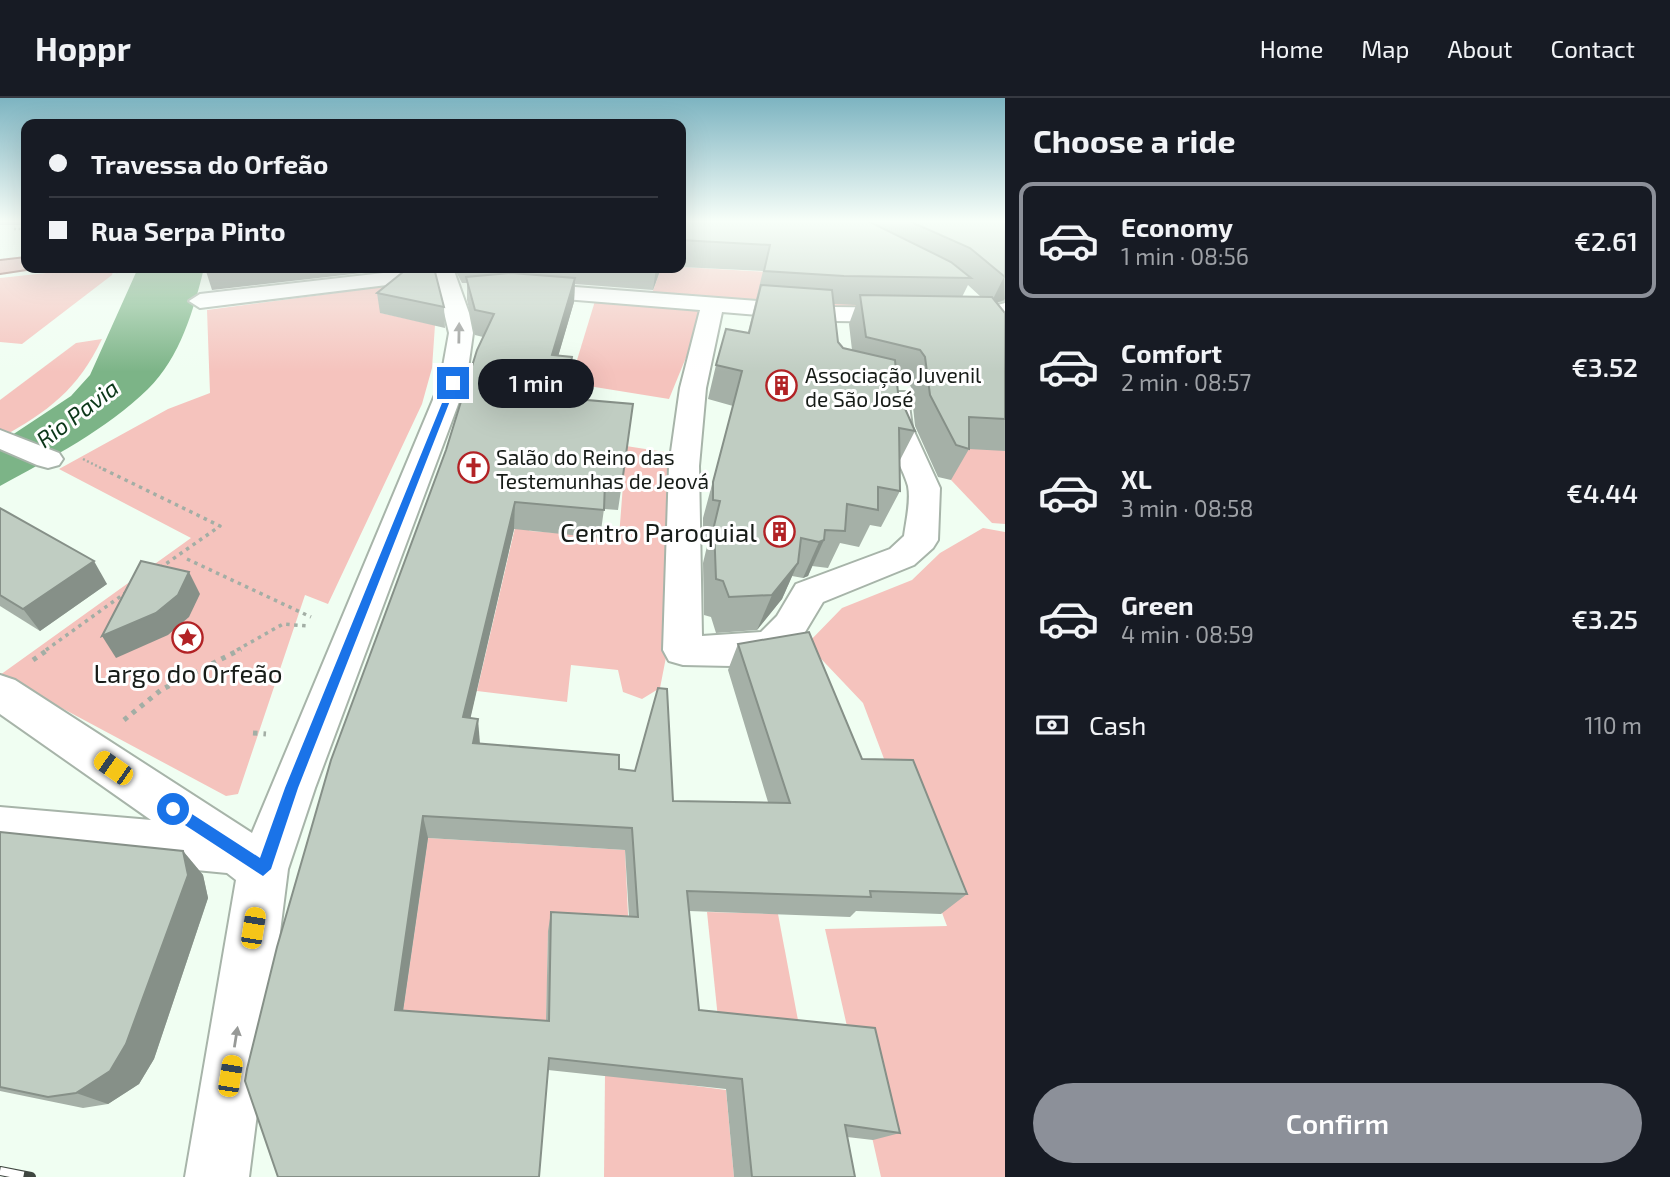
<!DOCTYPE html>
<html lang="en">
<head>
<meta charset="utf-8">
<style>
	:root { --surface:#171b24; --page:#20242c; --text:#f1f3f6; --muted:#9ea1a6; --line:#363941; --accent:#8c9099 }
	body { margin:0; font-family:"Exo 2",sans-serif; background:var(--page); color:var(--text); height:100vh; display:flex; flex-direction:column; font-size:26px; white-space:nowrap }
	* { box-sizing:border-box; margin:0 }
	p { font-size:23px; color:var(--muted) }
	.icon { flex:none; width:38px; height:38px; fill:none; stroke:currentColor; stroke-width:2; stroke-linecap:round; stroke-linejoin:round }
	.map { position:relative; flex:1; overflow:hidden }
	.panel { display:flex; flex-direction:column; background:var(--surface); width:665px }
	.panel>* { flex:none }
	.top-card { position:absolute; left:21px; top:21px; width:665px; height:154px; border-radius:14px; box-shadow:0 7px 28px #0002; display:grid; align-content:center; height:154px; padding:0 28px; background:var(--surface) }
	.end { position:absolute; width:32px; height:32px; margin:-16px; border:9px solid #1a73e8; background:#fff; box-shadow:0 0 0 4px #fff }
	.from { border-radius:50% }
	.bubble { position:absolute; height:49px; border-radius:24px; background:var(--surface); box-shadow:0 7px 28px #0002; font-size:23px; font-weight:600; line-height:49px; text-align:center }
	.car { position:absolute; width:21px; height:42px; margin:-21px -10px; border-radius:9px; box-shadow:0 0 5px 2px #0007; background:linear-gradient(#f5c518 24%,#345 0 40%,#f5c518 0 76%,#345 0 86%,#f5c518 0) }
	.top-card b { display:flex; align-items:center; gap:24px; height:66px; font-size:26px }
	.top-card b+b { border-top:2px solid var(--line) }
	.top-card i { width:18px; height:18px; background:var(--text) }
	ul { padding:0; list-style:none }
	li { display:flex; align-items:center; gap:21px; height:116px; margin:0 14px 10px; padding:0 14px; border:4px solid transparent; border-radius:14px }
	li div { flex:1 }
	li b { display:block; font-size:26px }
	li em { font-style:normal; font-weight:600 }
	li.current { border-color:var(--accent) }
	li>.icon { width:63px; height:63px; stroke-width:1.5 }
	h2 { padding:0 28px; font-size:32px; line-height:84px }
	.pay { display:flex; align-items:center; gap:18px; height:77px; padding:0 28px; font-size:26px }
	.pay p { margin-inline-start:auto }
	.button { display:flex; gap:14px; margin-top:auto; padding:14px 28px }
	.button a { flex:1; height:80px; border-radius:42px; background:var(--accent); color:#fff; font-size:28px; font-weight:600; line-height:80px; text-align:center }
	header { display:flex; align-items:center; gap:42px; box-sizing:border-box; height:98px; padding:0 35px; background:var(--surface); border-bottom:2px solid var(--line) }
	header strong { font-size:33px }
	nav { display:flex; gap:38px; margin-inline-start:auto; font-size:24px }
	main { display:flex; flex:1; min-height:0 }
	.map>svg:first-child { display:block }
</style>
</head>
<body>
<header>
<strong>Hoppr</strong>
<nav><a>Home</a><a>Map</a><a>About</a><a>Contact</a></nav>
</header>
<main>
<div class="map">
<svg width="1005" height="1079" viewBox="0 0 1005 1079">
	<rect width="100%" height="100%" fill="#f0fef2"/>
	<g fill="#f5c3bd">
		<path d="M681,169l106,6 87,37 -224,-11 11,-31z"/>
		<path d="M93,170h21l-2,7 -90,69 -22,-2v-64z"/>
		<path d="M411,185l-30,30 54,12 -3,43 -10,36 -94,200 -23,-9 -67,199 -12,2 -226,-121 191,-137 -132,-69 109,-60 42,-16 -3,-83z"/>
		<path d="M595,203l100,8 8,7 -34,83 -99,-16z"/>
		<path d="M102,241c-24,50 -54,73 -102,99v-38l76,-57z"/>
		<path d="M952,342l53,11v73l-13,-1 -41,-43z"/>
		<path d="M626,348l45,7 -3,194 -8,41 -18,11 -19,-7 -5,-22 -47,-5 -4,37 -90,-11 40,-172 13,12 89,6z"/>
		<path d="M983,430l22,4v645h-124l-56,-248 122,-3 -84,-223 -56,-59 35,-36 70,-28 28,-27z"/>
		<path d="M428,740l197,12 4,86 -81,-4 -2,103 -145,-10z"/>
		<path d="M707,814l71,2 23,122 -82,-8z"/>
		<path d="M605,976l121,16 8,87h-130z"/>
	</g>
	<path fill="#7cb487" d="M138,170h66c-10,41 -24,90 -56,121 -42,41 -97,69 -148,97v-43l71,-47 19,-21z"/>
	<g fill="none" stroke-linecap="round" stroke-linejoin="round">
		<defs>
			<g id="minor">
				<path d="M427,170h26l16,45 4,20 -7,50 -151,405 -27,81 -39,308h-64l51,-297 -9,-7 -227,-22v-44l151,13 -151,-106v-39l15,5 237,153 188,-450 9,-50 -13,-54 -236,29 -11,-7 11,-7z"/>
				<path d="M523,185l311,24 150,2 21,-6v14l-20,6 -151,-2 -112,-9 -16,76 -7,78 3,170 59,-4 16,-16 19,-32 94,-35 14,-13c2,-15 7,-35 4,-50 -6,-24 -39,-70 -23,-94h20l3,6 4,29 28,61 -2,52 -5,8 -19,17 -91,37 -24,40 -18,14 -50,10 -48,-1 -14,-4 -6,-11 6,-184 11,-78 20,-78 -185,-15 -3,-5 3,-5z"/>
				<path d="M0,332l59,23 4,6 -4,6 -11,3 -11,-3 -37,-16z"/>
			</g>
			<path id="major" d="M26,160v10h7l-33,5v-12z"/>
		</defs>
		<use href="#minor" stroke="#a7b4a9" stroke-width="4"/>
		<use href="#major" stroke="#8d5c56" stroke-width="4"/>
		<g stroke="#a3aea5" stroke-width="2.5" stroke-dasharray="2 2.5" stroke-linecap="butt">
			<path d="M14,131h12"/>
			<path d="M116,175l1,-5"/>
			<path d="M83,361l24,12"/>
		</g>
		<g stroke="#a3aea5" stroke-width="3.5" stroke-dasharray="3.5 4.5" stroke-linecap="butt">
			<path d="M103,371l117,57 -60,42"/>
			<path d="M187,461l124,58"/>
			<path d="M46,552l82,-59"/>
			<path d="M237,552l46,-26 25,2"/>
		</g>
		<g stroke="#a3aea5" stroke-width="5" stroke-dasharray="4.5 6" stroke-linecap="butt">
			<path d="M33,562l16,-11"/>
			<path d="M124,622l37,-30 80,-41"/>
			<path d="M253,635l13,1"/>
		</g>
		<use href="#minor" fill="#fff" fill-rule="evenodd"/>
		<use href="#major" fill="#e1b2ad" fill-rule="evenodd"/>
		<defs>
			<path id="rail" d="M0,1073l31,6"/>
		</defs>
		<use href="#rail" stroke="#3f4640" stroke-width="10"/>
		<use href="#rail" stroke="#fff" stroke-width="8" stroke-dasharray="24" stroke-linecap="butt"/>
	</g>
	<g fill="#a5b0a7" fill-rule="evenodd">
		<rect x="0" y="123" width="26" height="4"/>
		<path d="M681,123h324v80l-8,2 8,10v138l-36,-2 -18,31 -13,-3 -23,-51 -4,-39 -5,-7 -10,-3 2,16 17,38 -16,31 1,29 -19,36 -11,-2 -11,22 -19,-4 -12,25 -16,-2 -4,10 -5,2 -11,-2 -10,23 -25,31 -41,3 -5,-16 -7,-2 -1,-52 6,-25 -6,-2v-18l30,-112 -25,-7 8,-34 32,-33 15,-61 -82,-4zM968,187l13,12h-19zM833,206l23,1 -7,19 3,26 -9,-2 -5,-6z"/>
		<path d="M454,170h207l-8,22 -78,-6 -1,18 -16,54 12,27 -3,15 55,85 -4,27 -14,-1 -4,29 -86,-9 -44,189 9,26 140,25 54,32 95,1 -40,-132 10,-26 124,115 105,135 -26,20 -85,-3 -6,6 -161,-6 10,99 201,123 -27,7 -26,-3 8,40h-121l-8,-88 -178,-19 -270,107 168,-727 37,-113 -8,-2 -8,-35v-17h-5zM428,740l197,12 4,67 -78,-5 -3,19 -2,90 -143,-10z"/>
		<path d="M377,195l67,14 1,21 -65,-15z"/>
		<path d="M0,410l107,76 -67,47 -40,-25z"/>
		<path d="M0,734l183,19 20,24 5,23 -54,161 -15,25 -31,20 -25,4 -83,-17z"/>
	</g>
	<g fill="#869088">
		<path d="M205,170h201l-194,22z"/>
		<path d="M656,170h5l-8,22z"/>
		<path d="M1004,179l1,22 -1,1 -14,5z"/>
		<path d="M575,180l-1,24 -23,79 1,-26z"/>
		<path d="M572,259l-2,26 -8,41 2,-26z"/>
		<path d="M515,404l-1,27 -49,213 -2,-25z"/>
		<path d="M824,442l-16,36 -5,2 16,-36z"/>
		<path d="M94,463l13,23 -67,47 -17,-22z"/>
		<path d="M798,465l-16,36 -25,31 15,-35z"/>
		<path d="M189,474l11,22 -11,23 -21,18 -52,23 -14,-22z"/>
		<path d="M478,621l2,25 -7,-1z"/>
		<path d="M423,718l5,22 -27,187 -6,-15z"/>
		<path d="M183,753l20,24 5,23 -54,161 -15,25 -31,20 -32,-11z"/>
	</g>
	<g fill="#c0cdc2" stroke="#869088" stroke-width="2" fill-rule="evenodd">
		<path d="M681,123h187l83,41 20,16 -127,-2 -80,-5 6,-26 -89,-5z"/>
		<path d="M909,123h96v56l-35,-29z"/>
		<path d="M408,170h26l10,39 -67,-14z"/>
		<path d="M511,175l64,5 -23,77 20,2 -8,41 69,6 -11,79 -17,-2 -1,29 -89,-8 -52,215 15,2 -5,24 146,12v14l16,2 23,-83 9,1 6,112 117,2 -52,-159 71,-12 53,127 51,1 54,134 -97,-3 1,6 -184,-6 12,119 176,18 25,105 -55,-8 10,52h-103l-10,-98 -193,-21 -10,119h-261l-33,-96 2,-12 30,-122 54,-187 115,-310 31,-100 17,-36 -19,-4 -9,-33zM423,718l209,12 6,89 -87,-5 -2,109 -154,-11z"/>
		<path d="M761,187l71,5 6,52 5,6 52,12 3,33 17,38 -16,-3 1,63 -22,-4v23l-31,-6 -2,27 -20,-1 -1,10 -5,2 -18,-4 -3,25 -26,32 -43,2 -6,-16 -7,-2 -2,-53 6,-25 -7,-1v-18l29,-111 -26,-6 10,-36 23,4z"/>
		<path d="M860,197l132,2 13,16v106l-36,-2v32l-13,-4 -26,-50 -5,-38 -5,-7 -54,-13z"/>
		<path d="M0,410l94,53 -71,48 -23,-14z"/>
		<path d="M141,463l48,11 -11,23 -22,18 -54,23z"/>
		<path d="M0,734l183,19 5,24 -62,169 -16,27 -34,22 -28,4 -48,-10z"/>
	</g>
	<defs><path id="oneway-solid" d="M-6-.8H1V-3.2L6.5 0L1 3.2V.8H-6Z" transform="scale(1.75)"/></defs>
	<g fill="#979997">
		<use href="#oneway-solid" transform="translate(459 235) rotate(-89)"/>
		<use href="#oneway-solid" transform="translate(236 939) rotate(-81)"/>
	</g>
	<linearGradient id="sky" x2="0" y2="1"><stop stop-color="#7db4c1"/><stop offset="0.45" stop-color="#f8fff9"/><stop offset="1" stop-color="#f8fff9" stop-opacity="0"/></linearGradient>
	<rect width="1005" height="274" fill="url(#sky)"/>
	<path fill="#1a73e8" d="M451,283l6,2 -159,405 -27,81 -8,7 -95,-62 -2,-5 7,-6 5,2 82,53 25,-70z"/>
	<defs>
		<symbol id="building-ring" viewBox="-11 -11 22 22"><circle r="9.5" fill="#fff" stroke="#b22225" stroke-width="1.5"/><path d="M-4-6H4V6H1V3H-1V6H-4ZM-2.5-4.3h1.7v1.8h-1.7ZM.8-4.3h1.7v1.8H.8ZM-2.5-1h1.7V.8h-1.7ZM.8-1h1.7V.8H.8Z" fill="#b22225"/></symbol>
		<symbol id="church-ring" viewBox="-11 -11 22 22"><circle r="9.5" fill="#fff" stroke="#b22225" stroke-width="1.5"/><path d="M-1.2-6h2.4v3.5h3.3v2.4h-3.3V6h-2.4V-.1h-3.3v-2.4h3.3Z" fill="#b22225"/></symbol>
		<symbol id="sight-ring" viewBox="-11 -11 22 22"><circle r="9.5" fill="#fff" stroke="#b22225" stroke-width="1.5"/><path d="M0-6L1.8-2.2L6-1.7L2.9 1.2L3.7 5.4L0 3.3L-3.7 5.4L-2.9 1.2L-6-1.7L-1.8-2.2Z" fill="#b22225"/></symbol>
	</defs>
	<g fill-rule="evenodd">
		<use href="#building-ring" x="764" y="270" width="35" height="35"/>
		<use href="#church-ring" x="456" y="352" width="35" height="35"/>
		<use href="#building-ring" x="762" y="416" width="35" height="35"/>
		<use href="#sight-ring" x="170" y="522" width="35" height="35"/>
	</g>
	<g text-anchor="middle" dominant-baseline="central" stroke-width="6" stroke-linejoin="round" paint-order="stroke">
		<g font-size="21" fill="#171c18" stroke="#fff" text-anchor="start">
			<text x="805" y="276">Associação Juvenil<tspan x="805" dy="24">de São José</tspan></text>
			<text x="496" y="358">Salão do Reino das<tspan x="496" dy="24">Testemunhas de Jeová</tspan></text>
		</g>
		<g font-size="23" font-style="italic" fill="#0c3719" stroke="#fff">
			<text transform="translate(77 315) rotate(-37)">Rio Pavia</text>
		</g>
		<g font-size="26" fill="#171c18" stroke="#fff" text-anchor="end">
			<text x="757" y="433">Centro Paroquial</text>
			<text x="188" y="574" text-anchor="middle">Largo do Orfeão</text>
		</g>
	</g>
</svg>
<i class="end from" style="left:173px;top:711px"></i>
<i class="end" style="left:453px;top:285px"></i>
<div class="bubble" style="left:478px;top:261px;width:116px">1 min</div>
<i class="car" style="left:113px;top:670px;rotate:305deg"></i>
<i class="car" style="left:253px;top:830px;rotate:9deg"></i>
<i class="car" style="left:230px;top:978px;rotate:9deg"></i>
<div class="top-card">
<b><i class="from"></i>Travessa do Orfeão</b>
<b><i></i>Rua Serpa Pinto</b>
</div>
</div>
<section class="panel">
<h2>Choose a ride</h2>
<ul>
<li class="current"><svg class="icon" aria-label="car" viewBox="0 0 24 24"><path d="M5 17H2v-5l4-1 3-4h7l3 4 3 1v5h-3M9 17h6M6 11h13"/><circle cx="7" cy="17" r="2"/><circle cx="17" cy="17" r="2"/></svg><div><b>Economy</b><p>1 min · 08:56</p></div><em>€2.61</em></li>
<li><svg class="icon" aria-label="car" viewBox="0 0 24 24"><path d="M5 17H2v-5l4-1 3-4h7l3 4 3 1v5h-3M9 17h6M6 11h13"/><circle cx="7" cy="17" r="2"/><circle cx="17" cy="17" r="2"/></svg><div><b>Comfort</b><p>2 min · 08:57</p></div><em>€3.52</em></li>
<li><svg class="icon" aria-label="car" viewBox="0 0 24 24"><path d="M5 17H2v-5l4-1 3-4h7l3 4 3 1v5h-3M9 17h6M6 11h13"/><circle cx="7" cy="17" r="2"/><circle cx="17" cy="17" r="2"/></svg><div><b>XL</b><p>3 min · 08:58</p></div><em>€4.44</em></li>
<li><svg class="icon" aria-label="car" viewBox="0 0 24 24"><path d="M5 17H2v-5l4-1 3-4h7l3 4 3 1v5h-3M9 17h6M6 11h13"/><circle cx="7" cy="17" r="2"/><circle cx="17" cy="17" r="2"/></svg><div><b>Green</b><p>4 min · 08:59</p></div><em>€3.25</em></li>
</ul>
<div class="pay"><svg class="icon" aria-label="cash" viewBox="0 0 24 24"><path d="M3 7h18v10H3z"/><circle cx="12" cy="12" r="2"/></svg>Cash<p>110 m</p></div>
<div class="button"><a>Confirm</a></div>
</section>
</main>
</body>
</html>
